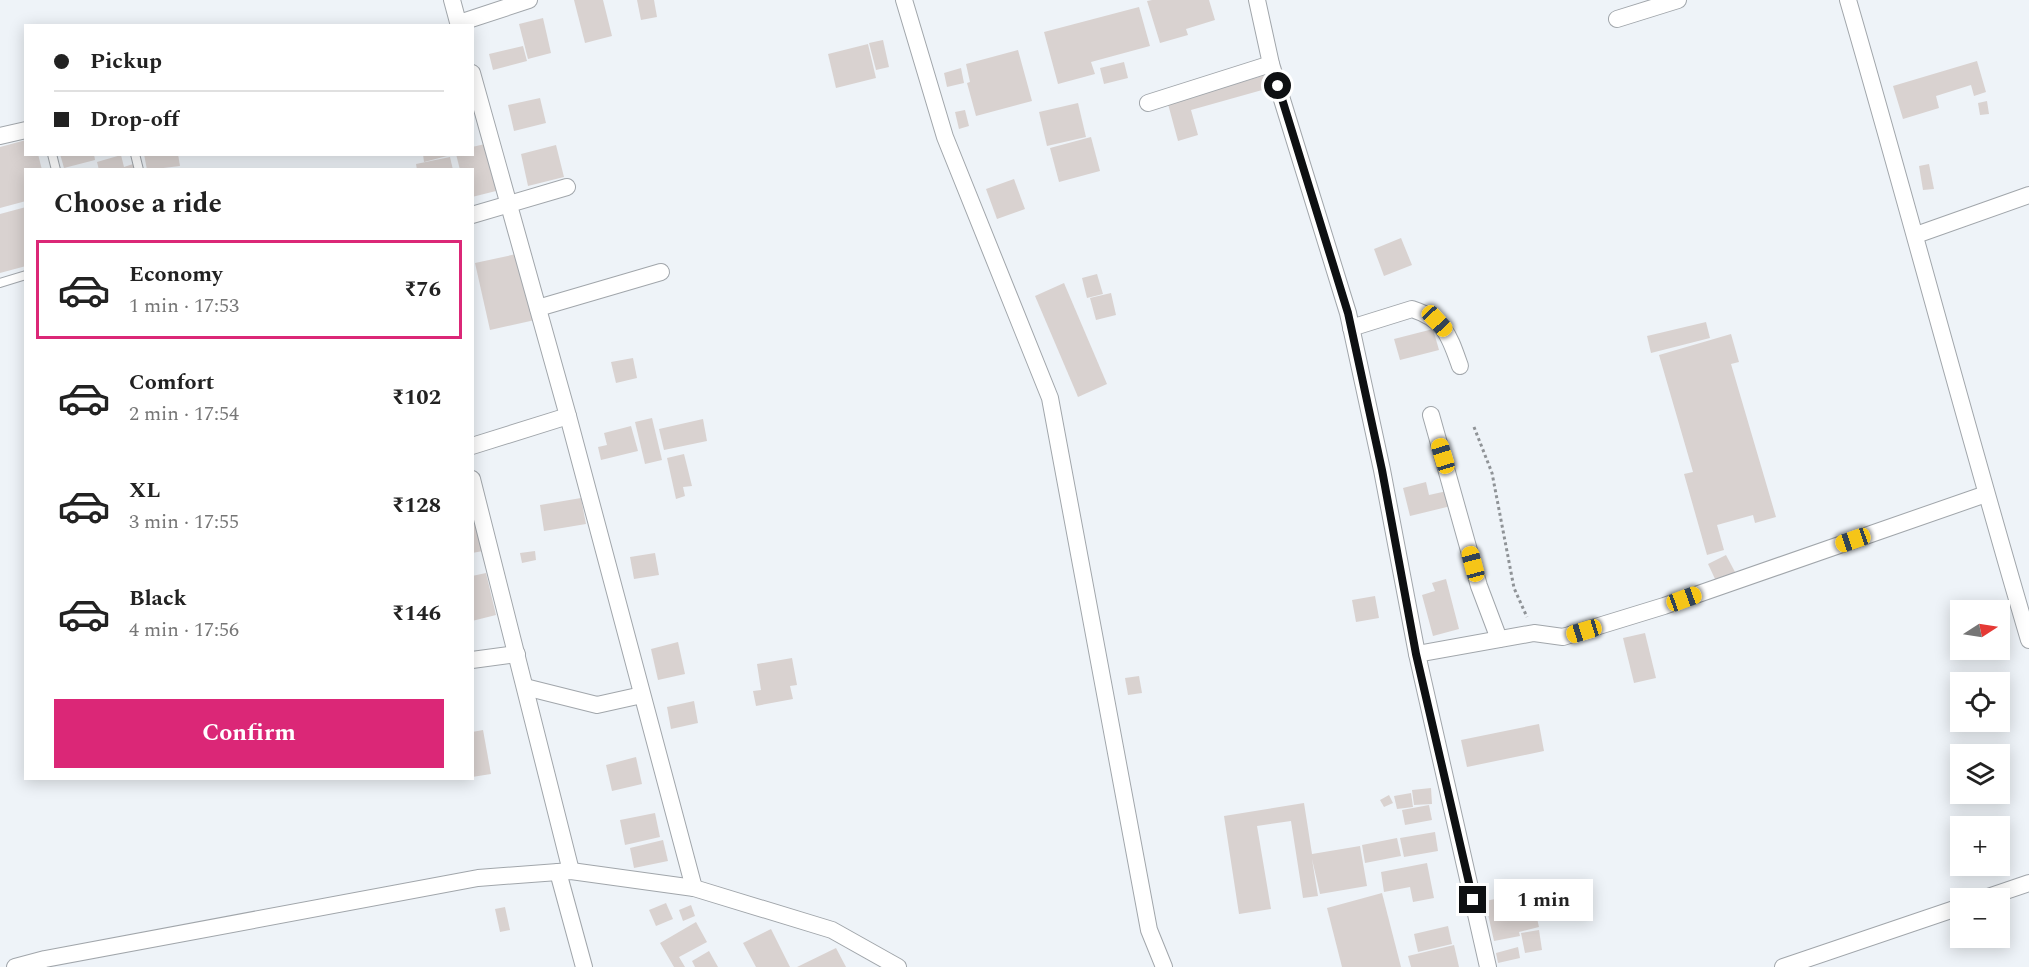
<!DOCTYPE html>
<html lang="en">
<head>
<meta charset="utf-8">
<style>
	:root { --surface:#fff; --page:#f2f2f2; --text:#222; --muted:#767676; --line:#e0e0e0; --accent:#db2777 }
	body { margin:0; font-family:Spectral,serif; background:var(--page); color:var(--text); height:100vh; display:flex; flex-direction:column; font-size:22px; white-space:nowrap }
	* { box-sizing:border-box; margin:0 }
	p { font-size:20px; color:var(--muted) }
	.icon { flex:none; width:33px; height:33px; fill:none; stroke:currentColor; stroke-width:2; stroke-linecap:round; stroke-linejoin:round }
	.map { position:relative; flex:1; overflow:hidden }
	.side { position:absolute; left:24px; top:168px; width:450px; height:612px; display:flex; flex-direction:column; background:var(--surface); border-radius:0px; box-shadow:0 3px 15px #0003 }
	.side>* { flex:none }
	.hud { position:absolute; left:24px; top:24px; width:450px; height:132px; border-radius:0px; box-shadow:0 3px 15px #0003; display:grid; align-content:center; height:132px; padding:0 30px; background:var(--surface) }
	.needle { width:39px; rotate:78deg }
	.tools { position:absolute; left:1950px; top:600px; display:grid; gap:12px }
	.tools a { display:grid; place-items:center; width:60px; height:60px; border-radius:0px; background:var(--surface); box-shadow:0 3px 15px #0003; font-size:30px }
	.end { position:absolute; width:27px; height:27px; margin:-14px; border:8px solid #0e1012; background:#fff; box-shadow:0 0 0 3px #fff }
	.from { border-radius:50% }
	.bubble { position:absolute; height:42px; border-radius:0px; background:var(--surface); box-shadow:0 3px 15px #0003; font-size:20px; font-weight:700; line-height:42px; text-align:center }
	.car { position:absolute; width:18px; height:36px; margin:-18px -9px; border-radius:8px; box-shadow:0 0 4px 2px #0007; background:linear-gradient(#f5c518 24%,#345 0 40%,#f5c518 0 76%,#345 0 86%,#f5c518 0) }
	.hud b { display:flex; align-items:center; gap:21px; height:57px; font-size:22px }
	.hud b+b { border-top:2px solid var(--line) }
	.hud i { width:15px; height:15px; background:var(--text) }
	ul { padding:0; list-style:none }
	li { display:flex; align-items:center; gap:18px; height:99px; margin:0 12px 9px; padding:0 18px; border:3px solid transparent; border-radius:0px }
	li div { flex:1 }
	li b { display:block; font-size:22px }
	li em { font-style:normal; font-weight:700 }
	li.current { border-color:var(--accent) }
	li>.icon { width:54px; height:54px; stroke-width:1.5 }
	h2 { padding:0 30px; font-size:27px; line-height:72px }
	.primary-button { display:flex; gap:12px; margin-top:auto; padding:12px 30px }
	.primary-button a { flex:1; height:69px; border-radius:0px; background:var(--accent); color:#fff; font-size:24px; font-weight:700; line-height:69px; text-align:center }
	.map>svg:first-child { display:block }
</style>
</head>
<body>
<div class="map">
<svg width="2029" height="967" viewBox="0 0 2029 967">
	<rect width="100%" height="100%" fill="#eef3f8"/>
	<g fill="#d9d2d0">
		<path d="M574,0h29l9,36 -27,7z"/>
		<path d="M637,0h17l3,17 -16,3z"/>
		<path d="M1152,0h57l6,20 -29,9 2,6 -28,8 -13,-42z"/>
		<path d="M1139,7l11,39 -59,16 4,12 -37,10 -14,-52z"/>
		<path d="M543,18l8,35 -23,6 -9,-35z"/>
		<path d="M883,40l6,27 -13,3 -7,-27z"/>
		<path d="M868,44l8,34 -40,10 -8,-34z"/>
		<path d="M523,46l4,15 -34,9 -4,-16z"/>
		<path d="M1018,50l14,51 -56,15 -9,-33 3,-1 -4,-18z"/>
		<path d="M1977,61l9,31 -12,4 -3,-11 -35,11 3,12 -36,11 -10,-33z"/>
		<path d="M1124,62l4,16 -24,6 -4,-16z"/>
		<path d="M961,68l3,15 -17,4 -3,-14z"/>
		<path d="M1269,74l4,13 -82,23 7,25 -20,6 -10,-37z"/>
		<path d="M540,98l6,25 -32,8 -6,-26z"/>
		<path d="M1987,101l2,13 -9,1 -2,-12z"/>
		<path d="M1078,103l8,34 -39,9 -8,-34z"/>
		<path d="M965,110l4,16 -10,3 -4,-17z"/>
		<path d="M1091,137l9,34 -41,11 -9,-34z"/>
		<path d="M26,140v14h12l4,16h-16v31l-26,7v-61z"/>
		<path d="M485,144l11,47 -24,6v-27h-12l-4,-16h16v-7z"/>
		<path d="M556,145l8,32 -36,9 -7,-32z"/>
		<path d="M60,154h34l1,6 -31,8z"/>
		<path d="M144,154h34l2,12 -33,4z"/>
		<path d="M423,154h28v1l-27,7z"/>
		<path d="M121,155l3,12 9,-3 2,6h-36l-2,-8z"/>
		<path d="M450,157l3,13h-36l-1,-6z"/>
		<path d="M1929,164l5,25 -11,1 -4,-24z"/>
		<path d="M1014,179l11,30 -28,10 -11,-30z"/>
		<path d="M26,207v59l-26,7v-59z"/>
		<path d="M1401,238l11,27 -28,11 -10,-27z"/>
		<path d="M521,253l14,67 -45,10 -15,-67z"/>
		<path d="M1097,274l6,20 -16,4 -5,-20z"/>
		<path d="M1064,283l43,101 -29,13 -43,-101z"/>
		<path d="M1111,293l5,22 -20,5 -6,-22z"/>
		<path d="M1706,322l4,16 -59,15 -4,-17z"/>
		<path d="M1433,329l6,21 -39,10 -6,-21z"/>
		<path d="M1731,334l8,28 -8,2 45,153 -21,6 -2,-8 -36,10 7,25 -17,5 -23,-81 9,-2 -34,-117z"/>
		<path d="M633,358l4,20 -21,5 -5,-21z"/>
		<path d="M652,418l10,42 -17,4 -10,-42z"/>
		<path d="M703,419l4,22 -43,9 -5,-21z"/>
		<path d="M631,426l7,25 -37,9 -3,-13 9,-2 -3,-12z"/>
		<path d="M684,454l8,32 -9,1 2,9 -9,3 -9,-41z"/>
		<path d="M1426,482l3,13 18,-4 4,15 -41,10 -7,-28z"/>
		<path d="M581,498l5,26 -42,7 -4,-26z"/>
		<path d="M472,509l11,42 -11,2z"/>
		<path d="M535,551l1,9 -14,3 -2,-10z"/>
		<path d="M655,553l4,22 -25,4 -4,-22z"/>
		<path d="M1726,555l9,17 -19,9 -8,-17z"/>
		<path d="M486,573l10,42 -24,6v-45z"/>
		<path d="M1446,579l13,50 -26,7 -11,-41 13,-4 -3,-8z"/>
		<path d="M1375,596l4,22 -23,4 -4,-22z"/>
		<path d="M1645,633l11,45 -22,5 -11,-45z"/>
		<path d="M678,642l7,32 -27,6 -7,-31z"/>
		<path d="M792,658l5,27 -7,1 3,13 -37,7 -3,-15 8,-1 -4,-26z"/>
		<path d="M1139,676l3,17 -14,2 -3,-17z"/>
		<path d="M694,701l4,22 -27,6 -4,-22z"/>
		<path d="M1539,724l5,27 -77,16 -6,-27z"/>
		<path d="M483,730l8,44 -19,3v-45z"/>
		<path d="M636,757l6,27 -30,7 -6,-26z"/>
		<path d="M1431,788l1,16 -18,1 -2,-15z"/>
		<path d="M1411,793l2,14 -16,2 -3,-13z"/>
		<path d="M1389,795l4,8 -9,4 -4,-7z"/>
		<path d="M1304,803l8,51 48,-8 7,40 -47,8 -8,-35 6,37 -15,2 -12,-77 -34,5 14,83 -32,5 -15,-98z"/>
		<path d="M1429,805l3,15 -27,5 -3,-15z"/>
		<path d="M655,813l5,24 -35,8 -5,-25z"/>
		<path d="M1435,832l3,19 -34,6 -4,-19z"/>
		<path d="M1397,838l4,18 -36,7 -3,-18z"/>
		<path d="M663,840l5,21 -34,7 -4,-20z"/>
		<path d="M1427,863l7,35 -21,4 -3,-15 -26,5 -3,-20z"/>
		<path d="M1531,892l8,35 -20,5 1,4 -26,5 -9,-40z"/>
		<path d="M1382,893l19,74h-59l-15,-59z"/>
		<path d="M666,903l7,16 -17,7 -7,-16z"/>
		<path d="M691,905l4,11 -12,5 -4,-11z"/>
		<path d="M505,907l5,23 -10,2 -5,-23z"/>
		<path d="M696,922l11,20 -28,15 6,10h-11l-14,-24z"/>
		<path d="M1448,926l4,18 -34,8 -4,-18z"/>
		<path d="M771,929l19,38h-34l-13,-24z"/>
		<path d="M1539,930l3,20 -17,3 -4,-20z"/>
		<path d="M1454,945l5,22h-48l-3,-11z"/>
		<path d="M1518,947l2,11 -22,5 -2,-10z"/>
		<path d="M836,948l10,19h-49z"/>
		<path d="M709,951l9,16h-23l-3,-6z"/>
	</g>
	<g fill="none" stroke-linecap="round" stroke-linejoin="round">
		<defs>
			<g id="service">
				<path d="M52,154l4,16"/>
				<path d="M135,154l4,16"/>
				<path d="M0,283l26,-8"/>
			</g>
			<g id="minor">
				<path d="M452,0l7,26"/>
				<path d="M904,0l41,137 105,261 99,532 15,37"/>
				<path d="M1848,0c62,213 118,427 181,640"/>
				<path d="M1617,19l61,-19"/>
				<path d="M459,23l70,-23"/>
				<path d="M1271,64l77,249 34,157 35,184 71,313"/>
				<path d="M472,73l96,343 126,472"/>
				<path d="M1148,103l123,-39 -14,-64"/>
				<path d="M0,136l26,-6"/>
				<path d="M472,215l95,-28"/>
				<path d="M1916,235l113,-40"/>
				<path d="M538,308l123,-36"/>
				<path d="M1351,328l61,-19c33,11 37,26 48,57"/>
				<path d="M1431,415l48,171 20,53"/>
				<path d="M472,446l96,-30"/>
				<path d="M472,479l99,392"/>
				<path d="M1417,654l117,-21 29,4 101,-31 322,-112"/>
				<path d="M472,660l45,-6"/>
				<path d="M525,687l72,18 45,-10"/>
				<path d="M558,872l26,95"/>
				<path d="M1985,898l44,-15"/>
				<path d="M15,967l30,-8 433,-81 93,-7 123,17 138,42 66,37"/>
				<path d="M1783,967l177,-60"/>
			</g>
		</defs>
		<use href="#service" stroke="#a1a6ab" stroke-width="10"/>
		<use href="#minor" stroke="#a1a6ab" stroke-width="18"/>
		<path stroke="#8f9397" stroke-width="3" stroke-dasharray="3 3" stroke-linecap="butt" d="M1474,427l18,46 22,115 13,29"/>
		<use href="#service" stroke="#fff" stroke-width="8"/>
		<use href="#minor" stroke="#fff" stroke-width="16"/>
	</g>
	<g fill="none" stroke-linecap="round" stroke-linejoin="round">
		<path stroke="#0e1012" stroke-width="8" d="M1278,86l70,227 34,157 34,184 57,246"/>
	</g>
</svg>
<div class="tools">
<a><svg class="needle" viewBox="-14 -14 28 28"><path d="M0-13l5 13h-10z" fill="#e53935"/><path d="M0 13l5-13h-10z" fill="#767676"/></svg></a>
<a><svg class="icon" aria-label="locate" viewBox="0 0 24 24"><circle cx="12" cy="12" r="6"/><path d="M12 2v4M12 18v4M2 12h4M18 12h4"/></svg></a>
<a><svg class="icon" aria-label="layers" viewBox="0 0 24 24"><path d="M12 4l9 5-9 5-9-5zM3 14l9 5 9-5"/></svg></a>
<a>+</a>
<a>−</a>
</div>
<i class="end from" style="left:1278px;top:86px"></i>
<i class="end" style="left:1473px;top:900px"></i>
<div class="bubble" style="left:1494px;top:879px;width:99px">1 min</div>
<i class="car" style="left:1437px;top:321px;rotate:137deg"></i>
<i class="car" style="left:1443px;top:456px;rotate:343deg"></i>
<i class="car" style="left:1853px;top:540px;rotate:251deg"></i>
<i class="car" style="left:1473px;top:564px;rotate:345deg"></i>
<i class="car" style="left:1684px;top:599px;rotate:70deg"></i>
<i class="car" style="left:1584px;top:631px;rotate:253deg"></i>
<div class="hud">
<b><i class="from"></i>Pickup</b>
<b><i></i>Drop-off</b>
</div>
<section class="side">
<h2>Choose a ride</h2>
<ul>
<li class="current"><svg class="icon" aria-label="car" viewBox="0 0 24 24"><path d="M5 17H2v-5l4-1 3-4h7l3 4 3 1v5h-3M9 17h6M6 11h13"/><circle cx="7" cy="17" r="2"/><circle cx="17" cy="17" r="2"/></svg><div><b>Economy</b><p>1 min · 17:53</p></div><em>₹76</em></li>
<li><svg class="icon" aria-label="car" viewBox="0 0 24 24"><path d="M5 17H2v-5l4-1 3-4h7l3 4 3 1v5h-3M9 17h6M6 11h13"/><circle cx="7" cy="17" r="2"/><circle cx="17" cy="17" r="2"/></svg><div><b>Comfort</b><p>2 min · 17:54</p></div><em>₹102</em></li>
<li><svg class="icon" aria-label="car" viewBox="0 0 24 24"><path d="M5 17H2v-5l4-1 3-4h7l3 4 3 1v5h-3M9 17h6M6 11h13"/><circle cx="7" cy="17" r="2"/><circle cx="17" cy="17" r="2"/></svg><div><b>XL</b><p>3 min · 17:55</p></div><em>₹128</em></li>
<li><svg class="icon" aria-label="car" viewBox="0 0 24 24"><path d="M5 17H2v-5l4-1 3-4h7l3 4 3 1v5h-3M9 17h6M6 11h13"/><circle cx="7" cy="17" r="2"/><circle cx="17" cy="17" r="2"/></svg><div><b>Black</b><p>4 min · 17:56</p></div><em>₹146</em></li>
</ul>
<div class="primary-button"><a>Confirm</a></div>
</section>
</div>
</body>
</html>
